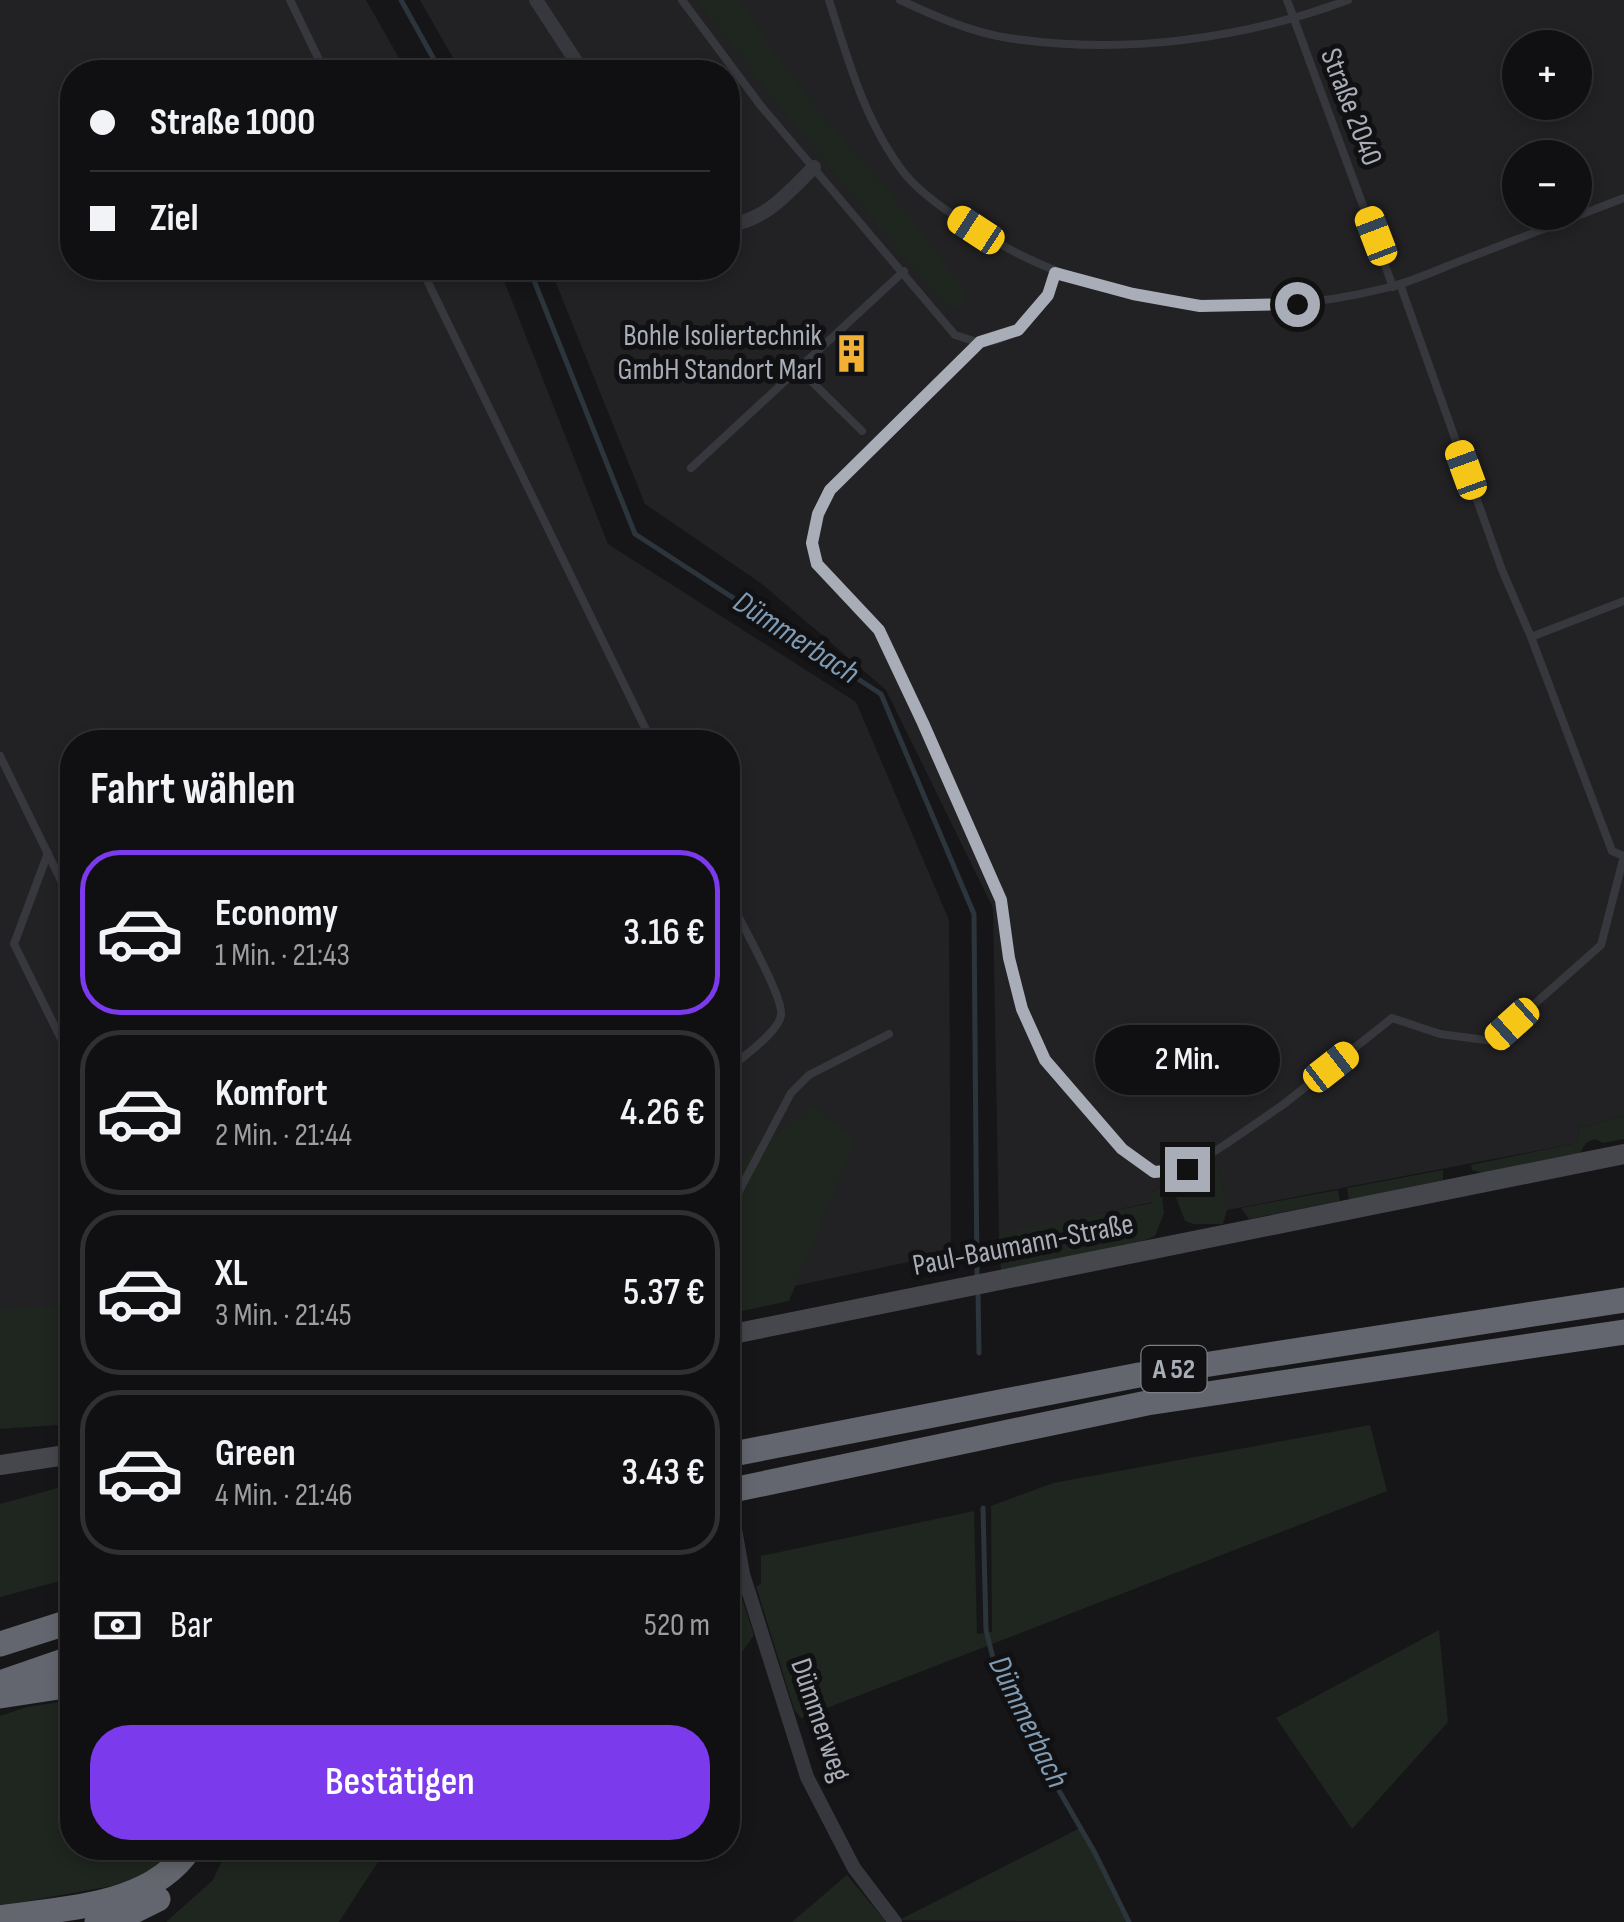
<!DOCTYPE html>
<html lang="de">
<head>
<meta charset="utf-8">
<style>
	:root { --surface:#101012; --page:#1e1e20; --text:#f1f3f6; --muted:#9c9d9f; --line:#303032; --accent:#7c3aed }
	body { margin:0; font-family:"Sofia Sans Condensed",sans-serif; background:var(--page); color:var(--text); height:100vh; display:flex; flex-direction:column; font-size:38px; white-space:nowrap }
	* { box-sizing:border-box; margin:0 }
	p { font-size:32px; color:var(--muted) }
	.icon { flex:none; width:55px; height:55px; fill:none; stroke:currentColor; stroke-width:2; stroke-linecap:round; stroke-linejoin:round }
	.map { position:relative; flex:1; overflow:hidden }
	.drawer { position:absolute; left:60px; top:730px; width:680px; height:1130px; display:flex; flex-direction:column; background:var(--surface); border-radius:40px; box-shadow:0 5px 15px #0003,0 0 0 2px var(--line) }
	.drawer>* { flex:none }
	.hud { position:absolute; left:60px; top:60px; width:680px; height:220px; border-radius:40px; box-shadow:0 5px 15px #0003,0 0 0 2px var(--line); display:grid; align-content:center; height:220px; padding:0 30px; background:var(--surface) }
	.controls { position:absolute; left:1502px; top:30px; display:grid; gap:20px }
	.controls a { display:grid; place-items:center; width:90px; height:90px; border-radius:50%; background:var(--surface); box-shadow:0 5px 15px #0003,0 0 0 2px var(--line); font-size:50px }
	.end { position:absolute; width:45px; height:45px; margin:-22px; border:12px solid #a8adb8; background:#111; box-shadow:0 0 0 5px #111 }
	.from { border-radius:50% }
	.bubble { position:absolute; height:70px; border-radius:35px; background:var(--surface); box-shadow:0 5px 15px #0003,0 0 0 2px var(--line); font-size:32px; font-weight:600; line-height:70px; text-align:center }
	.car { position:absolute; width:30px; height:60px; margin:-30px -15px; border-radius:12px; box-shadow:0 0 8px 2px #0007; background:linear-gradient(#f5c518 24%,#345 0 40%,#f5c518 0 76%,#345 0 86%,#f5c518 0) }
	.hud b { display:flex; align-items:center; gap:35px; height:95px; font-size:38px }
	.hud b+b { border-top:2px solid var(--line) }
	.hud i { width:25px; height:25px; background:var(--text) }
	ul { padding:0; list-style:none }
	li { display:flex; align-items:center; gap:30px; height:165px; margin:0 20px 15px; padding:0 10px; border:5px solid var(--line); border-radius:40px }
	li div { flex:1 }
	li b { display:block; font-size:38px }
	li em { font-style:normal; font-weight:600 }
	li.selected { border-color:var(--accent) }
	li>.icon { width:90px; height:90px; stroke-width:1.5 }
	h2 { padding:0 30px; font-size:45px; line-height:120px }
	.pay { display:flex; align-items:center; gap:25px; height:110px; padding:0 30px; font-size:38px }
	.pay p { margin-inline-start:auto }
	.action { display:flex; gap:20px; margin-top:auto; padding:20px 30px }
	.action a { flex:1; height:115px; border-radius:40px; background:var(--accent); color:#fff; font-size:40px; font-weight:600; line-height:115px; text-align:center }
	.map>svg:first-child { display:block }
</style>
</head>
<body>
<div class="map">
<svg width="1624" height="1922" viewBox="0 0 1624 1922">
	<rect width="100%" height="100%" fill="#161618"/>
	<g fill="#222225" fill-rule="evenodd">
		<path d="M0,0h366l41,72h-335v196h427l109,276 248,158 93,218 2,333 -223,47v-558h-656v671l-72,10z"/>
		<path d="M420,0h1204v1116l-45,12 -2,15 -350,67 -8,-41 -67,23 1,10 -154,33 -6,-327 -107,-218 -124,-106 -117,-80 -95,-236h178v-196h-267zM1520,48h55v54h-55zM1520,158h55v54h-55z"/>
	</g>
	<g fill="#1e261f">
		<path d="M697,0h44c39,69 95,129 146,189 27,30 50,65 75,98l4,14 -3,8 -11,-2 -13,-8 -163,-196z"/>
		<path d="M815,1105l40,36 -66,160 -61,13v-148l9,-3z"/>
		<path d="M1624,1116v23l-21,4 -8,-4 -9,4 -6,10 -97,20 -11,-3 -1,-5 106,-22 2,-15z"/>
		<path d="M1219,1168l8,42 -4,14h-30l-8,-3 -14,-37 6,-2 3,2z"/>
		<path d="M1443,1170v10l-94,20 -2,-12z"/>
		<path d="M1161,1188l3,25 -9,23 -17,7 -137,28 -2,-38 153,-30 -1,-10z"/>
		<path d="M1338,1190l2,11 -91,18 -8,-11z"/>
		<path d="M72,1306v118l-72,5v-120z"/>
		<path d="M1370,1425l17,66 -586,227 -7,-9 -38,-123 5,-2v-28l213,-45 3,123 15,-2 -1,-126 62,-23z"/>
		<path d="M72,1484v94l-72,19v-93z"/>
		<path d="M735,1589l4,1 15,45 -26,36v-81z"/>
		<path d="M1439,1630l9,92 -96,107 -76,-111z"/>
		<path d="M72,1700v148h103l-16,18 -30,17 -129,23v-190l27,-9z"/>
		<path d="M1082,1827l47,95 -230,-2z"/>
		<path d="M228,1848h159l-48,74h-173l47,-42z"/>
		<path d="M847,1875l39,47h-94z"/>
	</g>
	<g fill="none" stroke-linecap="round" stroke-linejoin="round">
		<g stroke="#2c353c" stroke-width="5">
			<path d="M401,0l40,72"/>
			<path d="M529,268l106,266 246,160 93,220 3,366"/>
			<path d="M978,1291l1,62"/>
			<path d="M983,1508l3,122 7,28 38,84 64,111 34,69"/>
		</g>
		<path stroke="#333438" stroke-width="14" stroke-dasharray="14 7" stroke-linecap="butt" d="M728,1469l5,49"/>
		<g stroke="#37383d" stroke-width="8">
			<path d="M290,0l35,72"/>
			<path d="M682,0l79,106 194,229c7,2 17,6 25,7 38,1 65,-38 75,-69"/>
			<path d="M829,0c19,60 36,122 75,173 18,22 47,41 71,56 122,79 276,94 415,58 27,-7 53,-20 78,-29 52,-20 104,-40 156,-60"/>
			<path d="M900,0c35,16 70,32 108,38 114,17 233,2 340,-38"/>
			<path d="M1287,0l106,287"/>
			<path d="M421,268l231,474"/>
			<path d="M1400,284l102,286 29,67"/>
			<path d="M980,342l-150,148 -12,24 -6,29 5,20 62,68 44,92 78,177 8,58 13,51 23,51 78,89 31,23 33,-3 39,-25 58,-40 108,-86 48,16 53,7 108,-96 23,-89"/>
			<path d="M799,369l63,62"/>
			<path d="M691,468l213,-197"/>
			<path d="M1624,601l-93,36 81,214 12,5"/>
			<path d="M0,756l72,147"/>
			<path d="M48,853l-34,91 58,117"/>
			<path d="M728,896c10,22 56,101 53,119 -2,17 -40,43 -53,55"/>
			<path d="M728,1212l63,-119 18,-18 80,-41"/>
		</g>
		<g stroke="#37383d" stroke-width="14">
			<path d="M536,0l47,72"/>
			<path d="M728,225c37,-4 60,-32 86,-58"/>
			<path d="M733,1518l10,56 64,203 47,91 41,54"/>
		</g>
		<g stroke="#45474d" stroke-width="20">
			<path d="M728,1335l896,-181"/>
			<path d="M0,1465l72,-11"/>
		</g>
		<g stroke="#63666e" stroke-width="25">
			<path d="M728,1455l411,-80 485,-75"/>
			<path d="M728,1491l419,-88 477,-71"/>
			<path d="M0,1644l72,-23"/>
			<path d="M0,1683l72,-25"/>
			<path d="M0,1696l72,-11"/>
			<path d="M0,1918c65,-11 150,-10 190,-70"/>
			<path d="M97,1922l31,-8 30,-15"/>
		</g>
	</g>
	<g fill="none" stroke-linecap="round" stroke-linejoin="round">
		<path stroke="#a8adb8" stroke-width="12" d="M1187,1169l-33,3 -32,-23 -77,-89 -23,-51 -13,-51 -8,-58 -78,-177 -44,-93 -62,-66 -5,-21 6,-29 12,-24 150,-148 38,-12 30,-35 7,-22 78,21 67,12 97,-2"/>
	</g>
	<defs>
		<symbol id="building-bare" viewBox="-9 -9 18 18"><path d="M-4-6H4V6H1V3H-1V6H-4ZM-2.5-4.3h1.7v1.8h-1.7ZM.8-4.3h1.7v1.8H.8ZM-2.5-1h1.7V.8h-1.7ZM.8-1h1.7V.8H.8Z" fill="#f2b134" stroke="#111113" stroke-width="2.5" paint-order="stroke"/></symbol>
	</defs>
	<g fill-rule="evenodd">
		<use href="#building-bare" x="824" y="326" width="55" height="55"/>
	</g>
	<g text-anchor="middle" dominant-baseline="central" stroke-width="10" stroke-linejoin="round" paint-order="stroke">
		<rect fill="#111113" stroke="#7b7e86" stroke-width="2.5" x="1141.5" y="1346" width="65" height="46" rx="8"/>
		<g font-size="28" font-weight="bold" fill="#a8adb8">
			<text x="1174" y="1369">A 52</text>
		</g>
		<g font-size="30" fill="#a8adb8" stroke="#111113">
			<text transform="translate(1351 107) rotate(69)">Straße 2040</text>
			<text transform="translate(1023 1245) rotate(-11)">Paul-Baumann-Straße</text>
			<text transform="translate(820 1720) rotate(71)">Dümmerweg</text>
		</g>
		<g font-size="30" fill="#a8adb8" stroke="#111113" text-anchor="end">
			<text x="822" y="336">Bohle Isoliertechnik<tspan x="822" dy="34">GmbH Standort Marl</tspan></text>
		</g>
		<g font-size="32" font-style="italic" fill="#7f9bb3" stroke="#111113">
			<text transform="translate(796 638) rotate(33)">Dümmerbach</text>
			<text transform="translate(1028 1722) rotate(64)">Dümmerbach</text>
		</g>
	</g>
</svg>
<div class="controls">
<a>+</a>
<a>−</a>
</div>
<i class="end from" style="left:1297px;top:304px"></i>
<i class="end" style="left:1187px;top:1169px"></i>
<div class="bubble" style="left:1095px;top:1025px;width:185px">2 Min.</div>
<i class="car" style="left:976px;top:230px;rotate:303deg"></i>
<i class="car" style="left:1376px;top:236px;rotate:339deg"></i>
<i class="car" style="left:1466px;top:470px;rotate:340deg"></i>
<i class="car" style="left:1512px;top:1024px;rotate:228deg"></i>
<i class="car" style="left:1331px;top:1067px;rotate:52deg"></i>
<div class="hud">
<b><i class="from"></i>Straße 1000</b>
<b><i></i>Ziel</b>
</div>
<section class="drawer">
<h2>Fahrt wählen</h2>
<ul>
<li class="selected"><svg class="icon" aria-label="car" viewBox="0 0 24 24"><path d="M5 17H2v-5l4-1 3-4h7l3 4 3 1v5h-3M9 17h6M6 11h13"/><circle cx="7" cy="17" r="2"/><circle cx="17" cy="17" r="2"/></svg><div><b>Economy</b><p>1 Min. · 21:43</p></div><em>3.16 €</em></li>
<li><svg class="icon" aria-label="car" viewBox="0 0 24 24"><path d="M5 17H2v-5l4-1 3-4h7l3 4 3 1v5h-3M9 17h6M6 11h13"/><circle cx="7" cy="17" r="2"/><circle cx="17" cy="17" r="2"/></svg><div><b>Komfort</b><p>2 Min. · 21:44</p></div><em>4.26 €</em></li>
<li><svg class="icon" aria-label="car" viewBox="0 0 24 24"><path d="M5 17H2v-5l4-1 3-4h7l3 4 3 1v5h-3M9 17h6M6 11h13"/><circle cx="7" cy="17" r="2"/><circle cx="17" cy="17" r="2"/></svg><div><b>XL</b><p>3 Min. · 21:45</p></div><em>5.37 €</em></li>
<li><svg class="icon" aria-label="car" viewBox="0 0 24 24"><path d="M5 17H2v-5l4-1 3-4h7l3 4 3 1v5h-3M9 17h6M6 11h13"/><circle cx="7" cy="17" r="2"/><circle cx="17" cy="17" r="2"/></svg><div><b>Green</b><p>4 Min. · 21:46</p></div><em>3.43 €</em></li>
</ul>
<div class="pay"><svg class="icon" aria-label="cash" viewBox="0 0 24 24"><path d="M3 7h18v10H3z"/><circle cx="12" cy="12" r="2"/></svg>Bar<p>520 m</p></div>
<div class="action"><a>Bestätigen</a></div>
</section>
</div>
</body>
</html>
